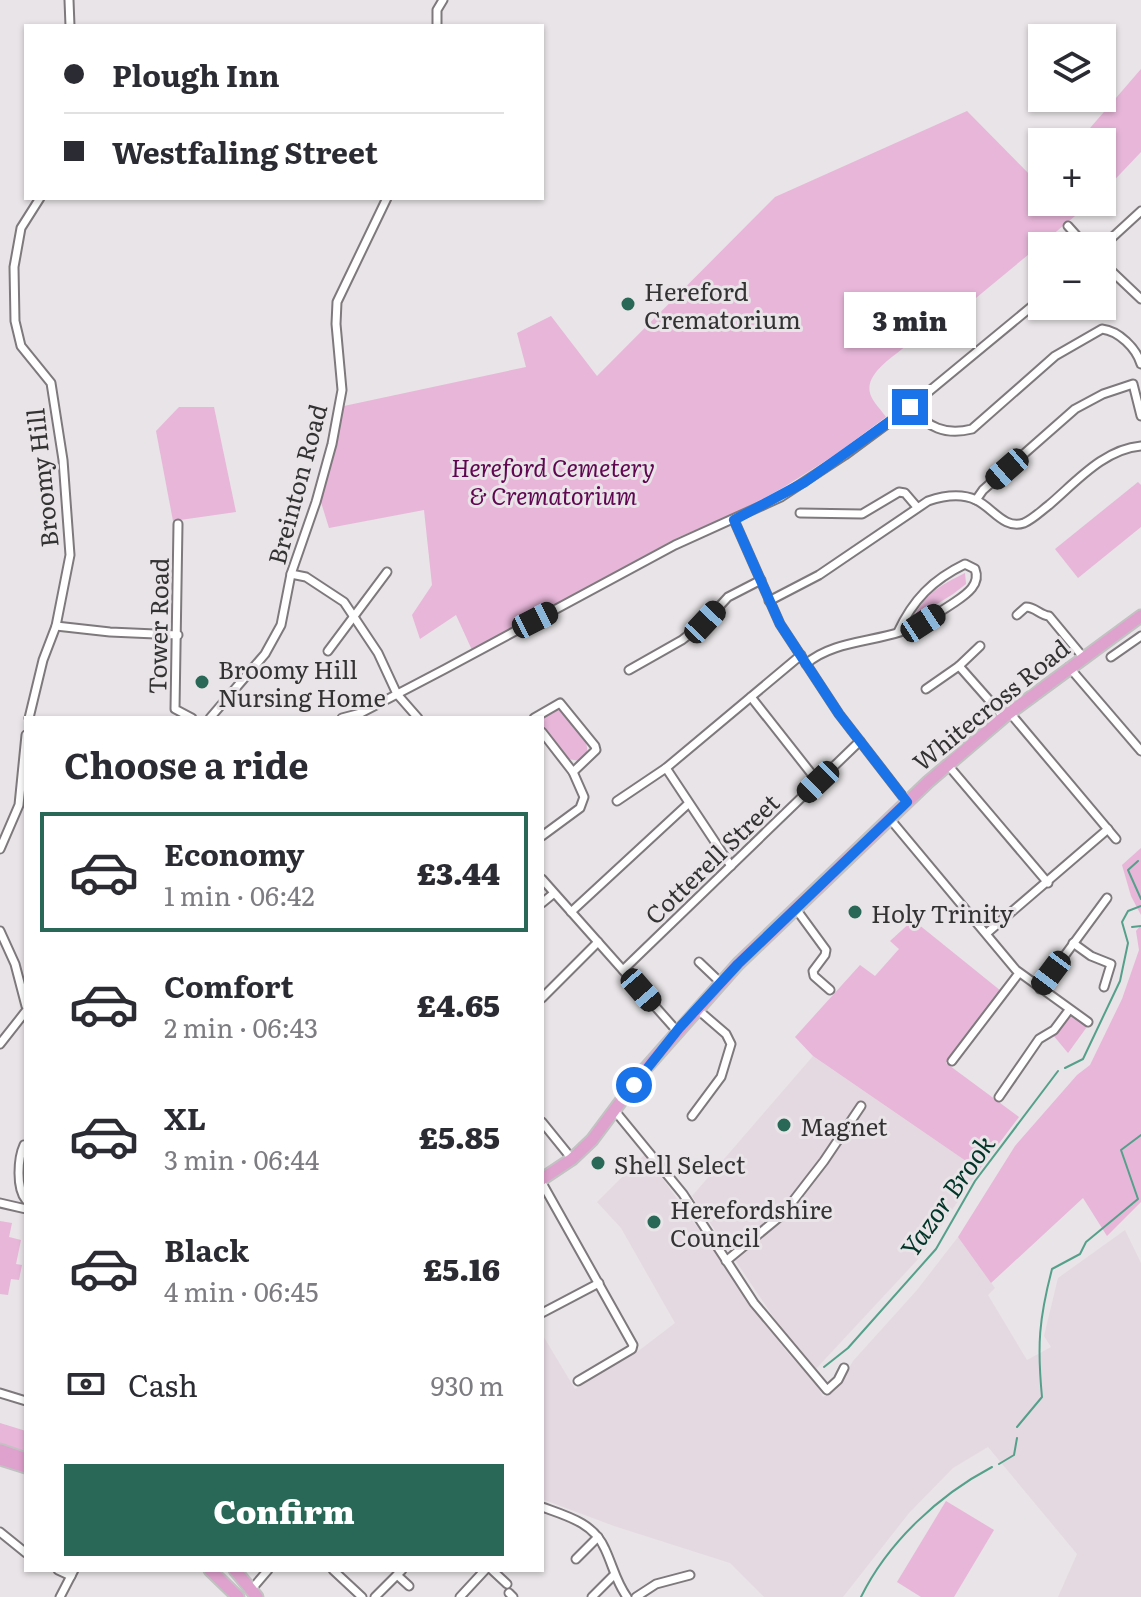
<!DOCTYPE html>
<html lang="en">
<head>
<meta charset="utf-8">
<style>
	:root { --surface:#fff; --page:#f2f2f3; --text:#2b2b33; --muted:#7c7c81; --line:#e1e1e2; --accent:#296856 }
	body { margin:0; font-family:Literata,serif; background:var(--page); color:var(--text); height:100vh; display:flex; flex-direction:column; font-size:30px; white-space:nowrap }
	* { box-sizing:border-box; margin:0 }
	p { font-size:26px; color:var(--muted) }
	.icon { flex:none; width:44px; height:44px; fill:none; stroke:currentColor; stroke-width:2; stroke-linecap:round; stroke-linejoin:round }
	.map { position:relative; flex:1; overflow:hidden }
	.drawer { position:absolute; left:24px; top:716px; width:520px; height:856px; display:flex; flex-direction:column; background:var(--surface); border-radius:0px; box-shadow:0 2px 6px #0004 }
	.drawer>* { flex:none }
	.hud { position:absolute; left:24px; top:24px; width:520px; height:176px; border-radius:0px; box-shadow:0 2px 6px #0004; display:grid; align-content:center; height:176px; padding:0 40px; background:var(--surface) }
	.controls { position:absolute; left:1028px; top:24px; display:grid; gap:16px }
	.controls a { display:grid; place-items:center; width:88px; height:88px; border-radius:0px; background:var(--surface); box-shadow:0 2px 6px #0004; font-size:40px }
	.end { position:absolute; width:36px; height:36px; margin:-18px; border:10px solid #1a73e8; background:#fff; box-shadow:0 0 0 4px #fff }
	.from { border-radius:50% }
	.bubble { position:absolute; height:56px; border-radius:0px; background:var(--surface); box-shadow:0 2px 6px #0004; font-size:26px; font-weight:800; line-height:56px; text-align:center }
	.car { position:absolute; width:24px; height:48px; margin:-24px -12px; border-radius:10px; box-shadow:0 0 6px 2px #0007; background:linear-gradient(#222 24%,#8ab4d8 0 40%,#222 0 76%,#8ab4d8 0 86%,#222 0) }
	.hud b { display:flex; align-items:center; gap:28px; height:76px; font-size:30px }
	.hud b+b { border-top:2px solid var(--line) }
	.hud i { width:20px; height:20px; background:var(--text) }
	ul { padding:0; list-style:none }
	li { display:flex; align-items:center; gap:24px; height:120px; margin:0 16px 12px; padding:0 24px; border:4px solid transparent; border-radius:0px }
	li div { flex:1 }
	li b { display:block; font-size:30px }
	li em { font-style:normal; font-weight:800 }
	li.active { border-color:var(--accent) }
	li>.icon { width:72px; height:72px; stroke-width:1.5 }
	h2 { padding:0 40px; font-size:36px; line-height:96px }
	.pay { display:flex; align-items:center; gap:20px; height:88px; padding:0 40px; font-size:30px }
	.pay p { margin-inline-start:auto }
	.cta { display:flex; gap:16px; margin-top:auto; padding:16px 40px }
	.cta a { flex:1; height:92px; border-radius:0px; background:var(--accent); color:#fff; font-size:32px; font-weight:800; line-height:92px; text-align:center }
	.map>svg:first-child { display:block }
</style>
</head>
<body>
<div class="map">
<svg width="1141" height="1597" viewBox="0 0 1141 1597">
	<rect width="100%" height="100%" fill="#e8e4e7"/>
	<g fill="#e5d9e1">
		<path d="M813,1056l166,114 -58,86 -107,115 -19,-22 -103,-153z"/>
		<path d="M645,1154l141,197 31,34 6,12 13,-7 17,-29 64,-71 41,-53 37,51 -7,7 39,65 24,-13 -7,-11 14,-58 67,-48 16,33v334h-83l19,-43 -89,-107 -35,21 -44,45 -66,84h-79l-34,-34 -116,-37 -72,-27v-165l33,55 62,-37 38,-29 -54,-95 -24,-26z"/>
	</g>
	<g fill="#e7b6d9">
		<path d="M1141,69v83l-39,41v-51h-24z"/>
		<path d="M967,111l70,71 5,-4v24h50l-150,124 -12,-14 -26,22 2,12c-13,11 -44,29 -35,50 3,7 11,15 15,21l-51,38 -51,32 -41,23 -64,27 -207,113 -16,-35 -36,24 -8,-24 20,-30 -8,-75 -95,18 -9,-29 24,-93 182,-39 -9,-34 34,-17 46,60 178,-179z"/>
		<path d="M179,407h35l22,105 -63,9 -17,-90z"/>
		<path d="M1138,482l3,3v42l-63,51 -23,-29z"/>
		<path d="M965,573l1,11 -13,10 -40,25c11,-25 28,-34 52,-46z"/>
		<path d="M554,709c17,2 36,30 33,46l-7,6 -12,-2 -25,-30 -1,-11z"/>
		<path d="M1141,848v67l-10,-19 -9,-31z"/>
		<path d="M913,920l88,71 -55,72 73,54 -40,53 -166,-114 -18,-19 65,-72 15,11 24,-27 -9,-8z"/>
		<path d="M1141,925v277l-34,34 -24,-38 -92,85 -33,-46 57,-91 62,-71 13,-10 32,-66 17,-49 -3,-19z"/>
		<path d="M1069,1013l20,11 -21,29 -15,-18z"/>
		<path d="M0,1221l12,2 -3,14 12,3 -5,24 6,1 -3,15 -8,-1 -3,16 -8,-1z"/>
		<path d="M0,1423l26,8v23l-26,-8z"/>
		<path d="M946,1501l48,29 -40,67h-33l-24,-15z"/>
	</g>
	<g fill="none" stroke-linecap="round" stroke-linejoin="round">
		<g stroke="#55a08a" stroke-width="2">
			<path d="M1138,861l-10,9 13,29"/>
			<path d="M1132,927l9,-1"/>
			<path d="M1065,1068l18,-9 37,-78 8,-38 -6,-21 6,-11 13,-5"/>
			<path d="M824,1367l24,-19 88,-99 39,-68 83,-110"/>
			<path d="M1017,1427l25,-30c-5,-52 -3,-78 10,-128l28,-15 6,-12 52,-43 -17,-49 20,-15"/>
			<path d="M999,1464l15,-9 3,-17"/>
			<path d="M861,1597c27,-55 78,-102 131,-130"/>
		</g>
		<defs>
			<g id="minor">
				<path d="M69,0l1,26"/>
				<path d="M437,26v-16l6,-10"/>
				<path d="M1068,226l17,19"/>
				<path d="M1104,245l37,-34"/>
				<path d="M1085,246l9,-5 10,4 3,8 -5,11"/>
				<path d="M1103,263l38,36"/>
				<path d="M910,407c18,20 35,29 62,22l83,-73 47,-27c17,2 34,19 39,35"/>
				<path d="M976,500l7,-10 92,-81 28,-15 30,-10 8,32"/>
				<path d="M800,513l62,1 37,-22 6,1 12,14"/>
				<path d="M734,520l46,104 59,90 68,88"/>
				<path d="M178,524l-3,185 17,9"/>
				<path d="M291,574l15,3 38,25 34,51 19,41 21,24"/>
				<path d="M769,601l50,-26 109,-74c15,-5 33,-8 48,-1 16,7 28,30 48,23 9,-4 17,-12 25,-18 27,-23 55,-56 92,-59"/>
				<path d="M1017,615l9,-8c9,0 14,8 23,9l34,41"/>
				<path d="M56,626l54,6 68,3"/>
				<path d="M980,646l-21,20 45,51"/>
				<path d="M328,651l59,-79"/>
				<path d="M1111,657l30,-21"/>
				<path d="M806,664c25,-22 64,-22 94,-32 20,-7 37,-18 55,-30 12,-8 26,-18 20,-33l-10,-5c-33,16 -52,36 -67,68"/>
				<path d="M1069,667l72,84"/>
				<path d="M629,670l53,-30 23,-18 23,-25 33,-17"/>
				<path d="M926,689l33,-23"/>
				<path d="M751,697l67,85"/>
				<path d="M1010,713l106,126"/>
				<path d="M29,718l14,-58 13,-34 14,-71 -7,-95 -12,-77 -30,-37 -6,-25 -1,-54 7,-39 19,-30"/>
				<path d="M210,718l55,-64 16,-29 10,-51 25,-72 16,-58 10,-54 -6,-66 1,-22 50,-104"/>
				<path d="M342,718l19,-5 84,-44 230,-124 106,-48 64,-42 65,-48 132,-109"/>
				<path d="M534,718l26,-15 35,43 1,4 -23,22"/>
				<path d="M542,732l31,40 11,25 -4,11 -38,28"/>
				<path d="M947,764l101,119"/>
				<path d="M666,768l65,98"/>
				<path d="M617,801l49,-33 135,-113"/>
				<path d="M890,819l126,151 72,52"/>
				<path d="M0,849l19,-44 7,-70"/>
				<path d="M542,879l135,152"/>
				<path d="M542,903l11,-9"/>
				<path d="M796,909l30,41 -1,5 -12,16 1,5 16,14"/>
				<path d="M571,912l117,-108"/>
				<path d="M0,931l15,33 11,42"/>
				<path d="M987,933l121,-104"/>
				<path d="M1073,943l18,13 20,8 -7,23"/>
				<path d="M699,962l21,20"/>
				<path d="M623,970l237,-229"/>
				<path d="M1040,989l67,-91"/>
				<path d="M542,998l56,-56"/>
				<path d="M0,1044l26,-33"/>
				<path d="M952,1061l67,-88"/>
				<path d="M999,1097l40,-58 15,-9 15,-20"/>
				<path d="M615,1111l68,83 71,109 73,87 11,-10 6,-12"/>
				<path d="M692,1116l29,-39 10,-33 -5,-10 -29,-25"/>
				<path d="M542,1122l30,37"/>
				<path d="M24,1145c-6,13 -8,43 2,55"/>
				<path d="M542,1183l91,162 -1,4 -54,32"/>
				<path d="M0,1203l26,6"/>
				<path d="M726,1261l57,-47 41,-53 37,-55"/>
				<path d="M542,1313l57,-30"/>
				<path d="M0,1393l26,8"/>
				<path d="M542,1507c25,9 52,16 63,42 8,17 11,33 22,48"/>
				<path d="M0,1532l26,21"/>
				<path d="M576,1559l22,-22"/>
				<path d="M58,1570l13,6"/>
				<path d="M333,1570l29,27"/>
				<path d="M492,1570l15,14"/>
				<path d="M397,1575l12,11"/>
				<path d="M251,1590l17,-20"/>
				<path d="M509,1593l4,4"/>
				<path d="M60,1597l14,-27"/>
				<path d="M375,1597l27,-27"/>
				<path d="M460,1597l25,-27"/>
				<path d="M592,1597l22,-22"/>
				<path d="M636,1597l20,-13 34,-9"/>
			</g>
			<g id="highway">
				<path d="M542,1179l30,-20 20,-19 53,-71 93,-105 190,-182 76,-65 137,-101"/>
				<path d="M0,1450l26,9"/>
				<path d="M0,1459l26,8"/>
				<path d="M210,1570l28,27"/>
				<path d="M235,1570l22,27"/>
			</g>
		</defs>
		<use href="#minor" stroke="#7e797c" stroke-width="11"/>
		<use href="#highway" stroke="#c2c2c2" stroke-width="15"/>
		<use href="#minor" stroke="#fff" stroke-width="7"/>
		<use href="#highway" stroke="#dfa1ce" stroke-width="11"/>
	</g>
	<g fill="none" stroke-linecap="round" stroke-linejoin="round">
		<path stroke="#1a73e8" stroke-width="10" d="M634,1085l46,-58 58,-63 169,-162 -68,-88 -59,-90 -46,-104 71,-38 105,-75"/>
	</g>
	<g fill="#296856" stroke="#e8e4e7" stroke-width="3">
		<circle cx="628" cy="304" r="8"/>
		<circle cx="202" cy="682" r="8"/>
		<circle cx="855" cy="912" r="8"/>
		<circle cx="784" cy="1125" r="8"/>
		<circle cx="598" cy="1163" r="8"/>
		<circle cx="654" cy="1222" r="8"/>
	</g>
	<g text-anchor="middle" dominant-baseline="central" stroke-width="6" stroke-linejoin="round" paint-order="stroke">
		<g font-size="24" fill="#343334" stroke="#e8e4e7" text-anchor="start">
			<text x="644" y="290">Hereford<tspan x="644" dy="28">Crematorium</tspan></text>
			<text x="218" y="668">Broomy Hill<tspan x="218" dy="28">Nursing Home</tspan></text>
			<text x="871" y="912">Holy Trinity</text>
			<text x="800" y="1125">Magnet</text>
			<text x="614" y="1163">Shell Select</text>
			<text x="670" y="1208">Herefordshire<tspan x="670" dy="28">Council</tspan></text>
		</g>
		<g font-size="24" font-style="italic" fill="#600651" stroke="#e8e4e7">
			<text x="553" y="466">Hereford Cemetery<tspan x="553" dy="28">&amp; Crematorium</tspan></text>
		</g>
		<g font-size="24" fill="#343334" stroke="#e8e4e7">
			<text transform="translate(41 478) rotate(-96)">Broomy Hill</text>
			<text transform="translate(296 484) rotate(-75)">Breinton Road</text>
			<text transform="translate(157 626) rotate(-89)">Tower Road</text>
			<text transform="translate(990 704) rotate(-39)">Whitecross Road</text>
			<text transform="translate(711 858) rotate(-44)">Cotterell Street</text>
		</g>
		<g font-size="26" font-style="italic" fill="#013528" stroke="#e8e4e7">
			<text transform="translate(946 1195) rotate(-55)">Yazor Brook</text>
		</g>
	</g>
</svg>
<div class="controls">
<a><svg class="icon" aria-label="layers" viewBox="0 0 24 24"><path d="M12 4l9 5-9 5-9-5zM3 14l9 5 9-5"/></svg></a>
<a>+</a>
<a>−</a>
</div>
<i class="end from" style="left:634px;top:1085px"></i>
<i class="end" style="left:910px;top:407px"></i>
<div class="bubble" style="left:844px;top:292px;width:132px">3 min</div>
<i class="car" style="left:1007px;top:469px;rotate:229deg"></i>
<i class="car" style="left:535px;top:620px;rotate:63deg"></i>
<i class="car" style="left:705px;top:622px;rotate:43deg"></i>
<i class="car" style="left:923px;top:623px;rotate:57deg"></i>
<i class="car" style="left:818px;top:782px;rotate:226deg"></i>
<i class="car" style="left:1051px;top:973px;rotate:217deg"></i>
<i class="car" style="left:641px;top:990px;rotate:139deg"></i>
<div class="hud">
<b><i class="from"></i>Plough Inn</b>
<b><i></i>Westfaling Street</b>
</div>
<section class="drawer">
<h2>Choose a ride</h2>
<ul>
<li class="active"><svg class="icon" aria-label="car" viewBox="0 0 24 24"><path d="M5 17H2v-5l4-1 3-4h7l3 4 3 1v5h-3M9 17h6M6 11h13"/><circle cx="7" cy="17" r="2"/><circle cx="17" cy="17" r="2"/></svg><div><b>Economy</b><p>1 min · 06:42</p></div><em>£3.44</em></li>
<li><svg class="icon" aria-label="car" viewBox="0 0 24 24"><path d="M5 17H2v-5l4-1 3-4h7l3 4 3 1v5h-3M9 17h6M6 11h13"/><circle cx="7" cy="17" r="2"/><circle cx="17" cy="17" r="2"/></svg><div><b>Comfort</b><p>2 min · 06:43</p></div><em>£4.65</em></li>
<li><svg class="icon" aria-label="car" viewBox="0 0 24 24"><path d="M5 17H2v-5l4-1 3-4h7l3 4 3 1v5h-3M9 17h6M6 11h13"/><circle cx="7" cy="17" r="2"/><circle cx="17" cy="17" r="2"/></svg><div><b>XL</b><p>3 min · 06:44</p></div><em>£5.85</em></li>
<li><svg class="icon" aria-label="car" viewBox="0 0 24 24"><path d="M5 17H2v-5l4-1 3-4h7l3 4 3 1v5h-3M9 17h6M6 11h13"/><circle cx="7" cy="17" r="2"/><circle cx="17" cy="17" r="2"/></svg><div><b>Black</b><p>4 min · 06:45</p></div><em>£5.16</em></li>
</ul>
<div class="pay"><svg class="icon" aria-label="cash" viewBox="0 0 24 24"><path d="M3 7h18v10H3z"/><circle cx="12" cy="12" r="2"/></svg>Cash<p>930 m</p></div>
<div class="cta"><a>Confirm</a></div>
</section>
</div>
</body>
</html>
